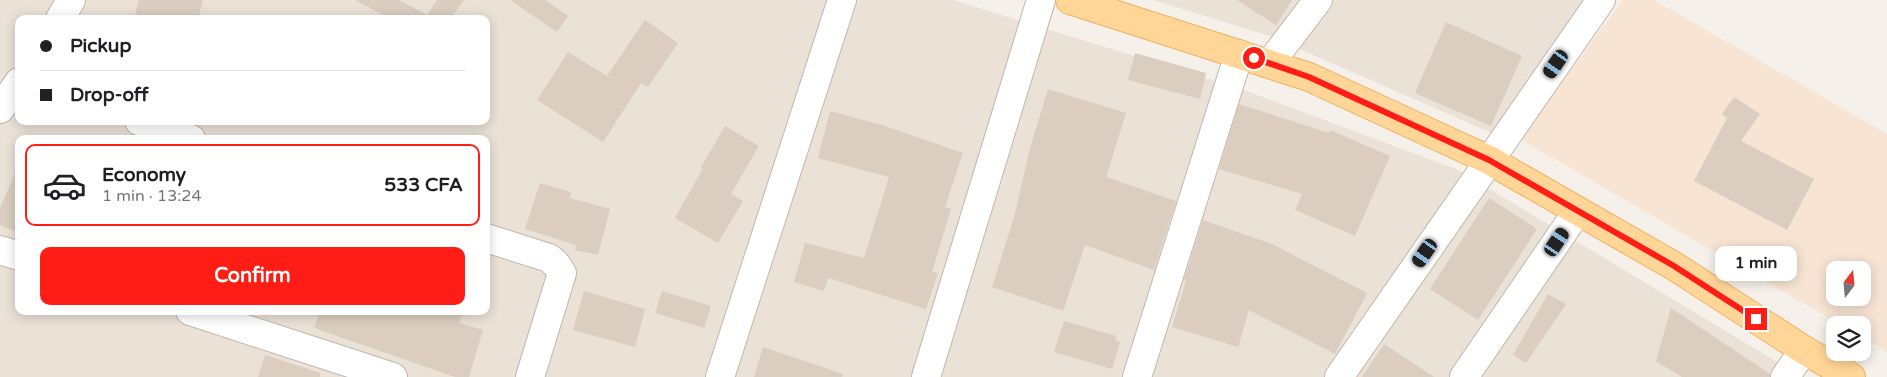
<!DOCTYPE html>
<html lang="en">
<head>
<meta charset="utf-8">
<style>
	:root { --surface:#fff; --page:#f6f6f6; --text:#202124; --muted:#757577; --line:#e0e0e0; --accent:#ff1d16 }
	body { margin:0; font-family:"Varela Round",sans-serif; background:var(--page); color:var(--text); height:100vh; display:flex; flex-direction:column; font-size:19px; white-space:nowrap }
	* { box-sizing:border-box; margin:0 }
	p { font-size:16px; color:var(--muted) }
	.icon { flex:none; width:28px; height:28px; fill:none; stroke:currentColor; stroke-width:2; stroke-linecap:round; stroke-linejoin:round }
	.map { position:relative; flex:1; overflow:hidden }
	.sheet { position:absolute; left:15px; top:135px; width:475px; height:180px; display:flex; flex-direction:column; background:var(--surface); border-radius:10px; box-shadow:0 2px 12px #0003 }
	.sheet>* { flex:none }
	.hud { position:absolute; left:15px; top:15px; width:475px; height:110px; border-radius:10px; box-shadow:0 2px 12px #0003; display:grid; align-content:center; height:110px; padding:0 25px; background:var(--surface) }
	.needle { width:32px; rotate:16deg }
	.fabs { position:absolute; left:1826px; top:261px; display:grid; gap:10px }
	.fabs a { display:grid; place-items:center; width:45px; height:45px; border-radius:10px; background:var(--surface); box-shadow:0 2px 12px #0003; font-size:25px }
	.end { position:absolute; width:22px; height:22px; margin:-11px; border:6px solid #ff1d16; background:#fff; box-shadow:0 0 0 2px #fff }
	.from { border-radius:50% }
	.bubble { position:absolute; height:35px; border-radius:10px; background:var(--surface); box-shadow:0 2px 12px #0003; font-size:16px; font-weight:700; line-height:35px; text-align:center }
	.car { position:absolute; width:15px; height:30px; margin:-15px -8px; border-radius:6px; box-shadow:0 0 4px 1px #0007; background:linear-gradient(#222 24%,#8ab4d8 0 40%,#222 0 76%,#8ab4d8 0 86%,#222 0) }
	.hud b { display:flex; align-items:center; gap:18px; height:48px; font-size:19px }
	.hud b+b { border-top:1px solid var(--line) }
	.hud i { width:12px; height:12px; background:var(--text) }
	ul { padding:9px 0 0; list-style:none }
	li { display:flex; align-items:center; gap:15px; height:82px; margin:0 10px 8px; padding:0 15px; border:2px solid transparent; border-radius:10px }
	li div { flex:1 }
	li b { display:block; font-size:19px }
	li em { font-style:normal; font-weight:700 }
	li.active { border-color:var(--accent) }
	li>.icon { width:45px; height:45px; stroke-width:1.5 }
	.cta { display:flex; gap:10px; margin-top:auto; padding:10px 25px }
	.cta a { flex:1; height:58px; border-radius:10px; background:var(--accent); color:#fff; font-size:20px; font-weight:700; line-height:58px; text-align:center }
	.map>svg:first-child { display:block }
</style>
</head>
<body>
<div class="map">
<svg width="1887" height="377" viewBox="0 0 1887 377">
	<rect width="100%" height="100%" fill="#f5f0e9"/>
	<g fill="#eae1d7" fill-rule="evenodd">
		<path d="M0,0h953l288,89 217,81 344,207h-1802zM19,19h467v102h-467zM19,139h467v172h-467z"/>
		<path d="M1153,0h432l-89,135 -226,-99z"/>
	</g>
	<path fill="#f8e4d3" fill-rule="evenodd" d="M1623,0h31l233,134v218l-24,-15 -1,-12h-21l-321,-186zM1835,270h27v28h-27z"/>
	<g fill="#dbcdc0">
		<path d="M139,0h64l-5,19h-64z"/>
		<path d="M355,0h44l28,15 10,-15h27l-14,19h-60z"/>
		<path d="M510,0h35l23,16 -11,16z"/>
		<path d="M1237,0h55l-16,25z"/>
		<path d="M645,20l33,23 -30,44 -7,-4 -38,59 -66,-42 31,-48 39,24z"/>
		<path d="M1446,22l76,34 -31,70 -76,-33z"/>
		<path d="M1135,53l71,20 -6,26 -72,-19z"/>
		<path d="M1048,89l78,24 -20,64 70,24 -22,69 -69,-25 -22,66 -71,-24 23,-73 15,-66z"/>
		<path d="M1734,97l26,17 -19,27 73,38 -27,51 -93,-49 33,-63 -5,-4z"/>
		<path d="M1239,104l90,29 1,-3 60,26 -35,80 -60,-26 7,-16 -83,-25z"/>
		<path d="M830,111l52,14 81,28 -18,54 6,2 -19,63 6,1 -12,36 -98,-31 -4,13 -30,-9 11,-39 59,15 25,-81 -71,-19z"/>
		<path d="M725,126l34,20 -28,48 12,7 -25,42 -43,-25 28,-50 -2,-1z"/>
		<path d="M19,164v69l-19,-8v-17z"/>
		<path d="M540,183l31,9 -1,6 40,11 -12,46 -23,-5 1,-5 -51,-16z"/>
		<path d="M1489,198l48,31 -59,91 -48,-31z"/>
		<path d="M1203,220l69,24 95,49 -32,61 -86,-44 -11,37 -66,-20 14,-46 -2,-1z"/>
		<path d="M584,291l61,18 -10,38 -62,-17z"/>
		<path d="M662,291l49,15 -7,22 -49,-15z"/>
		<path d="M1548,294l18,10 -40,59 -13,-8z"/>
		<path d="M1671,308l99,66v3h-88l-26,-16z"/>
		<path d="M320,311h143l-4,12 24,7 -14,47h-14l-141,-49z"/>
		<path d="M1064,321l52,15 -1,4 5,2 -8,27 -58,-17z"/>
		<path d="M1384,344l50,33h-72z"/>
		<path d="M763,347l80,27 -1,3h-88z"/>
		<path d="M265,355l55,18v4h-62z"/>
	</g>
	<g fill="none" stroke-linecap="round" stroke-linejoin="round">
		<defs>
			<g id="minor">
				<path d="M60,19l11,-19"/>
				<path d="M1270,63l48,-63"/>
				<path d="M0,109l19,-27"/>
				<path d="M139,121l52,18"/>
				<path d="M486,238l63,20 7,6 6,9 -32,104"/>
				<path d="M0,250l19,6"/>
				<path d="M190,311l203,66"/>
				<path d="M720,377l122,-377"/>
				<path d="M926,377l115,-377"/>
				<path d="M1137,377l102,-323"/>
				<path d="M1339,377l262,-377"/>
				<path d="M1464,377l113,-165"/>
				<path d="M1785,377l19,-27"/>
			</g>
			<path id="major" d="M1070,0l239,77 180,83 185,106 130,84 47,27"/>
		</defs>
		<use href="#minor" stroke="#c2b7ab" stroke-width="30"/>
		<use href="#major" stroke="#ecb160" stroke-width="30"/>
		<use href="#minor" stroke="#fff" stroke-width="28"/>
		<use href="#major" stroke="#ffd598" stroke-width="28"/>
	</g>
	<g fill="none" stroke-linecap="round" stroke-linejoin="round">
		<path stroke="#ff1d16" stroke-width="6" d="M1254,58l55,19 180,83 185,106 82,53"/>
	</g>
</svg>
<div class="fabs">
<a><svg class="needle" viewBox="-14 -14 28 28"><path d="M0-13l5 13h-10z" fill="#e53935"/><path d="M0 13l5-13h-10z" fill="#757577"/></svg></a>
<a><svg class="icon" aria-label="layers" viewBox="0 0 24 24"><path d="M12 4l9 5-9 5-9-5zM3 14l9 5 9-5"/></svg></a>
</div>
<i class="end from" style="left:1254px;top:58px"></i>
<i class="end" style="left:1756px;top:319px"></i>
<div class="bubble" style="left:1715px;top:246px;width:82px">1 min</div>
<i class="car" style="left:1556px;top:64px;rotate:215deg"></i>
<i class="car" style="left:1557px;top:242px;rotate:34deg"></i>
<i class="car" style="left:1425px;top:253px;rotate:215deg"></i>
<div class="hud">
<b><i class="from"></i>Pickup</b>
<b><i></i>Drop-off</b>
</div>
<section class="sheet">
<ul>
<li class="active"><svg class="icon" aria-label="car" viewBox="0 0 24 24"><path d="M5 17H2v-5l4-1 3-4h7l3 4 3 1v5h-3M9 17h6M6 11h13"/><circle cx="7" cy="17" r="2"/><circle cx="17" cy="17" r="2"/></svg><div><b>Economy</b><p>1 min · 13:24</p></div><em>533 CFA</em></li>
</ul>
<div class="cta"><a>Confirm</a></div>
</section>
</div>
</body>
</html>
